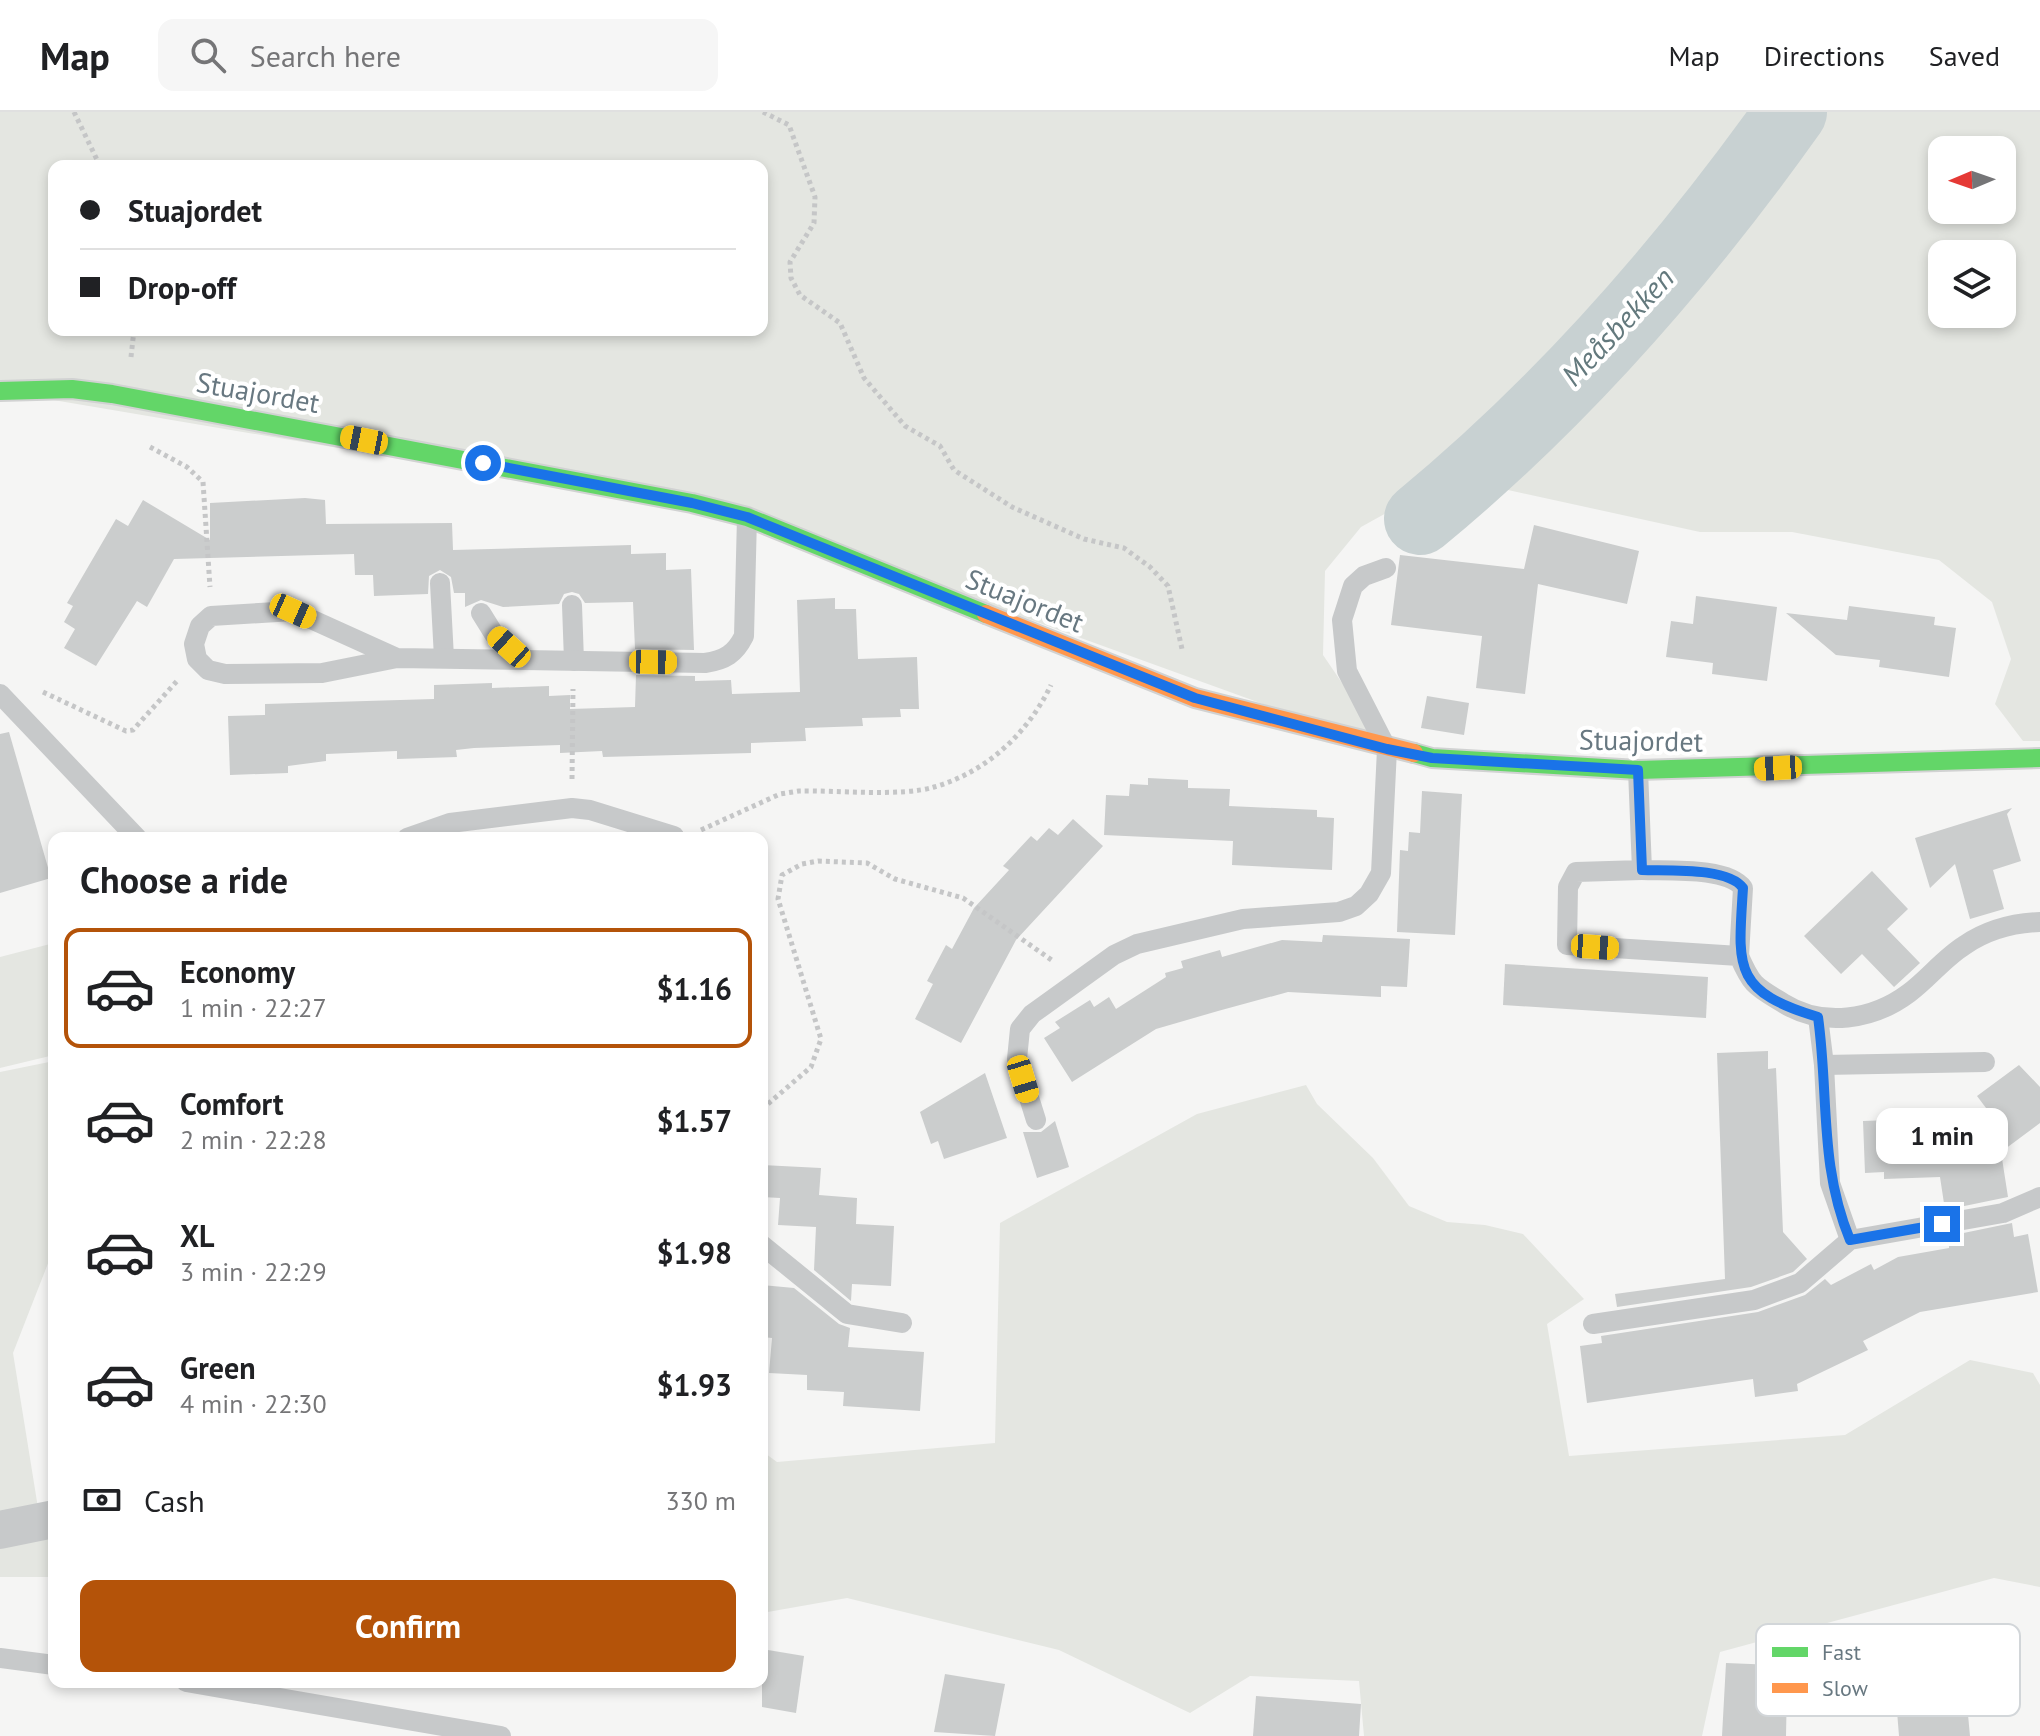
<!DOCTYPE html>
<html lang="en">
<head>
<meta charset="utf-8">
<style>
	:root { --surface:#fff; --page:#f6f6f6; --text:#202124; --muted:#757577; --line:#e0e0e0; --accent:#b45309 }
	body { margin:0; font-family:"PT Sans",sans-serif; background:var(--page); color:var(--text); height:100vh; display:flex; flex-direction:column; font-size:30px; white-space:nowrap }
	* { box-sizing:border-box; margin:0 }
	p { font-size:26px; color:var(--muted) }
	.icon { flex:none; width:44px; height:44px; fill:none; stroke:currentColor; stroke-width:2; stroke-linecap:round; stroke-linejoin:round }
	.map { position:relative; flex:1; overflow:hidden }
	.side { position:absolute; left:48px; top:720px; width:720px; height:856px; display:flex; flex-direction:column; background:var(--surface); border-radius:16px; box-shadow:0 4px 12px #0003 }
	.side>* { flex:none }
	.guide { position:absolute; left:48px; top:48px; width:720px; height:176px; border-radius:16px; box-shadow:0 4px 12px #0003; display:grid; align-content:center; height:176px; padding:0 32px; background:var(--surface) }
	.needle { width:52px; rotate:268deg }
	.fabs { position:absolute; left:1928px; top:24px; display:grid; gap:16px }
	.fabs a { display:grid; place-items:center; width:88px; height:88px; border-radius:16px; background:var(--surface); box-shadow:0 4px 12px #0003; font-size:40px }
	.end { position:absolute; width:36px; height:36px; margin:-18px; border:10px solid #1a73e8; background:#fff; box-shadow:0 0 0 4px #fff }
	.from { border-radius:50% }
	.bubble { position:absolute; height:56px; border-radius:16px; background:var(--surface); box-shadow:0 4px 12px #0003; font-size:26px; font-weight:800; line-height:56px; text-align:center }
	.car { position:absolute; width:24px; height:48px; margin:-24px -12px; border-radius:10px; box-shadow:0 0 6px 2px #0007; background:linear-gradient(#f5c518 24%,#345 0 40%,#f5c518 0 76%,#345 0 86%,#f5c518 0) }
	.guide b { display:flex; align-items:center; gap:28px; height:76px; font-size:30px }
	.guide b+b { border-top:2px solid var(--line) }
	.guide i { width:20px; height:20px; background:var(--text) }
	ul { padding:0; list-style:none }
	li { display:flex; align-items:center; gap:24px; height:120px; margin:0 16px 12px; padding:0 16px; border:4px solid transparent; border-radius:16px }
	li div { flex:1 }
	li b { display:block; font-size:30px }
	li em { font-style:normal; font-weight:800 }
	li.active { border-color:var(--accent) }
	li>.icon { width:72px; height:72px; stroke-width:1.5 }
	h2 { padding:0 32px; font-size:36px; line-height:96px }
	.pay { display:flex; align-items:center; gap:20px; height:88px; padding:0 32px; font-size:30px }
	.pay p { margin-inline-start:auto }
	.button { display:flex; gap:16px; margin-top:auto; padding:16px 32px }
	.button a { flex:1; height:92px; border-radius:16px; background:var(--accent); color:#fff; font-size:32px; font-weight:800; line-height:92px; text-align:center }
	header { display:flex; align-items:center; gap:48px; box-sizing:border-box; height:112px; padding:0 40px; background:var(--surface); border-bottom:2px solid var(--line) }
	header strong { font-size:38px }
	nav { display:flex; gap:44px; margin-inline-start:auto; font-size:28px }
	.search { width:560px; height:72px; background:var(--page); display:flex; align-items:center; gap:20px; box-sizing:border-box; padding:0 28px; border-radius:16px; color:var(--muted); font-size:30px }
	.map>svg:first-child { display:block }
</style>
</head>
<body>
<header>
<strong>Map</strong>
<div class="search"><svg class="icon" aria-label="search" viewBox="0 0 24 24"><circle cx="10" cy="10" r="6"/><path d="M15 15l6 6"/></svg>Search here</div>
<nav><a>Map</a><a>Directions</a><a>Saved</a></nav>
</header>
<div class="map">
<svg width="2040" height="1624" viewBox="0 0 2040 1624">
	<rect width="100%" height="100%" fill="#f5f5f4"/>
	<g fill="#e4e6e1" fill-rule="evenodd">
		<path d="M0,0h2040v629h-17l-28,-37 16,-45 -19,-57 -53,-42 -147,-28h-92l-201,-44 -91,13 -47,26 -36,44 -2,84 64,94 -640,-232 -747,-126zM1942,38h60v60h-60zM54,54h708v164h-708zM1942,142h60v60h-60z"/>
		<path d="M54,831v112l-54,13v-111z"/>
		<path d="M54,949v187l-41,105 26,161 15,-1v64h-54v-505z"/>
		<path d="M1306,973l11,19 56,54 36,48 38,16 38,3 38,9 61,65 -37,25 22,132 276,-21 125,-75 63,13 7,12v202l-46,-9 -274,74 -18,84h-338l-5,-55 -109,-5 -60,37 -131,-63 -212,-52 -85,15v-162l15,11 218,-19 5,-220 197,-109z"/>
	</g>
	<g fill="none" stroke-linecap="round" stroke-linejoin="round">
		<path stroke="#c8d1d2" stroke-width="72" d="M1420,407c141,-116 265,-258 371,-407"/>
	</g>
	<g fill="#cbcdcd">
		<path d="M305,386l20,2 1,24 126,-1 1,27 178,-5v9l35,-1v17l25,-1 3,81 -59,-1 -2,-47 -48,1 -6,-9 -7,-2 -8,2 -5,10 -56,3 -22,-7 -16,7v-14h-11l-3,-16 -11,-7 -11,6 -1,18 -54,2 -1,-21h-18l-1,-21 -180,5 -27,48 -10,-6 -41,65 -32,-18 11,-19 -11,-7 9,-16 -6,-3 49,-84 12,7 15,-26 67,40v-37z"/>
		<path d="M1534,413l105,26 -12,53 -89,-20 -13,110 -49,-6 6,-52 -91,-11 9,-70 124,14z"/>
		<path d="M1696,484l81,11 -10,74 -55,-7 1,-11 -47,-6 5,-36 22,3z"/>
		<path d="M835,486v11h21l2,50 59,-2 2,52h-19l1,8 -39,1 1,8 -58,2 1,13 -55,2v10l-148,4 -1,-6 -42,2v-8l-86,3 -18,2 1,7 -60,2v-8l-71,3v7l-38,5v7l-58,2 -2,-59 37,-1v-11l169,-5v-14l58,-2v5l57,-2v10l21,-1v14l65,-2 1,-32 59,1v5l36,-1 1,14 68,-2 -3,-92z"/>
		<path d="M1849,494l86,11 -1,8 22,3 -7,49 -70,-10 1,-7 -44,-5 -50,-42 61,7z"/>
		<path d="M1427,584l42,7 -5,32 -43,-7z"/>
		<path d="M9,620l42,146 -51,15v-159z"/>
		<path d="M1148,666l40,2v8l42,1 -1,17 88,4v7l17,1 -2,52 -100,-5 1,-24 -129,-6 2,-40 23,1 1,-12 18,1z"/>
		<path d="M1422,679l40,3 -7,141 -58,-3 3,-82 8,1 1,-19 11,1z"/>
		<path d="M2012,696l-5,6 14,47 -28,9 11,39 -34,10 -15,-55 -25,24 -15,-50z"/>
		<path d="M1073,707l30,27 -87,94 -55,103 -46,-24 18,-35 -6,-3 19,-36 6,4 22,-41 35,-38 -6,-4 28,-30 6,5 12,-13 9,7z"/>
		<path d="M1872,759l36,38 -21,20 33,34 -26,24 -32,-33 -21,20 -37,-38z"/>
		<path d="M1323,823l87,4 -3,48 -26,-1v11l-93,-5 -70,19 -62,18 -84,53 -28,-44 16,-10 -5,-6 35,-22 4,7 15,-10 7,12 50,-32 -1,-4 18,-5 -2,-7 39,-11 2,7 60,-17 40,2z"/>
		<path d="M1505,852l203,13 -2,41 -203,-13z"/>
		<path d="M1768,939v18l8,-1 7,164 24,27 -14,13 -42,15 -134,20 -2,-13 110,-15 -8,-226z"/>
		<path d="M2019,953l21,22v36l-39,29 7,45 -63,13 -5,-33 -56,2v-7l-19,1 -2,-52 129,-5 -15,-20z"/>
		<path d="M985,961l22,65 -63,21 -6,-18 -7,3 -11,-32z"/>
		<path d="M1055,1009l14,46 -32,11 -14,-46h18z"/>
		<path d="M762,1053l59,3 -2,27 38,3 -1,26 38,2 -3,60 -39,-2 -1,17 -37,-31 2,-43 -38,-2 2,-27 -18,-1z"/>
		<path d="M2012,1111l2,14 14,-3 10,58 -118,20 -57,29 5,9 -71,34 1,7 -43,6 -2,-18 -166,24 -7,-57 22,-3 -1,-7 157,-24 47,-17 20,-16 6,6 40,-21 3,6 24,-13 51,-9v-12z"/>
		<path d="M762,1173l32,3 45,36 11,4 -2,19 76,5 -4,59 -77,-5 1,-14 -37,-2v-15l-38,-2 3,-35 -10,-1z"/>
		<path d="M762,1537l42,7 -8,57 -34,-6z"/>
		<path d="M1962,1539l8,85h-71l-4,-50 25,-2 -2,-29z"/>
		<path d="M1726,1551l49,2 -1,19 13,1 -1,51h-64z"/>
		<path d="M945,1562l60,10 -10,52 -61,-4z"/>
		<path d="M1256,1584l105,8 -2,32h-106z"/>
	</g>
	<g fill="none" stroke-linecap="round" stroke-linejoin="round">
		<defs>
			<g id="fast">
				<path d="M0,279l72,-2 40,5 580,109 55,14 239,97"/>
				<path d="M1414,641l18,5 206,12 402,-12"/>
			</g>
			<path id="slow" d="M986,502l209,84 219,55"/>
		</defs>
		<use href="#fast" stroke="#d1d2d2" stroke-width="22"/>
		<use href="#slow" stroke="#d1d2d2" stroke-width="22"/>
		<g stroke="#c5c6c7" stroke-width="5" stroke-dasharray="4 4" stroke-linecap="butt">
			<path d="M74,0l26,54"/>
			<path d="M763,0l26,13 26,72 -1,26 -24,39 1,16 9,17 40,28 24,55 41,48 35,20 14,24 58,37 72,32 40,9 26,19 18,19 14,63"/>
			<path d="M131,245l3,-27"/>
			<path d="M150,335l37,20 16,15 7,105"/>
			<path d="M43,580l83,39 7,-1 44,-49"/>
			<path d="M572,667l1,-90"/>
			<path d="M701,718l79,-36 19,-3c36,-1 102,6 135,-4 53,-15 94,-54 117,-102"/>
			<path d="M762,997l49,-42 10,-28 -43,-140 4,-24 20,-11 16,-3 49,2 28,16 68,19 90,63"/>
		</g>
		<g stroke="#c7c9ca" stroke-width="20">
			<path d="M440,471l4,75"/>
			<path d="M572,493l2,56"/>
			<path d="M481,501l13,21 29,26"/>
			<path d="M397,546l-104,-47 -82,5 -11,10 -6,18 3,15 11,11 17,4 97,-1 75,-15 308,5c20,-3 30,-9 39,-27l3,-119"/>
			<path d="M0,582l137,144"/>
			<path d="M1638,658l4,100 -66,2 -8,15 -1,58 172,11c13,30 16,30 44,47 40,25 90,17 126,-10 20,-15 35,-35 56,-48 22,-15 49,-22 75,-23"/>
			<path d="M407,726l43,-15 122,-15 18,2 84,26"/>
			<path d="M1642,758c26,1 86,-3 101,18l-4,68"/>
			<path d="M1818,905l6,48 6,118 20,57"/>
			<path d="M1824,953l161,-3"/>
			<path d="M1036,1008l-19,-61 3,-30 12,-15 82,-59 23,-11 106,-25 96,-7 17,-6 13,-12 12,-21 6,-124 -40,-78 -5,-51 11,-34 11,-10 22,-8"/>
			<path d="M762,1133l85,69 55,9"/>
			<path d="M1593,1212l161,-24 46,-17 50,-43 153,-27 37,-16"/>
			<path d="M0,1546l54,7"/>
			<path d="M186,1570l315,54"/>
		</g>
		<path stroke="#c7c9ca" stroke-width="38" d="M0,1418l54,-11"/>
		<use href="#fast" stroke="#63d668" stroke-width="18"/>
		<use href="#slow" stroke="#ff974d" stroke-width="18"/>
	</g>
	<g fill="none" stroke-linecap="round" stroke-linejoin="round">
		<path stroke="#1a73e8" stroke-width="10" d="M483,351l209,40 55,14 448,181 192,51 45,9 206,12 4,100c26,1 86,-3 101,18 -5,79 -11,103 75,129 11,79 1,148 32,223l92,-16"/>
	</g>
	<g text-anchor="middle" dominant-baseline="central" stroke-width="8" stroke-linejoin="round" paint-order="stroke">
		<g font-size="28" fill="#687881" stroke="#fff">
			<text transform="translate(258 280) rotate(10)">Stuajordet</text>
			<text transform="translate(1025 488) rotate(22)">Stuajordet</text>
			<text transform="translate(1641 628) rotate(1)">Stuajordet</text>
		</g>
		<g font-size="30" font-style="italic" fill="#63797d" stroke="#fff">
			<text transform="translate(1617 214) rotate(-47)">Meåsbekken</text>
		</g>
	</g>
	<rect x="1756" y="1512" width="264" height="92" rx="12" fill="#fff" stroke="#d2d6d9" stroke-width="2"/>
	<rect x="1772" y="1535" width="36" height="10" fill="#63d668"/>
	<rect x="1772" y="1571" width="36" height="10" fill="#ff974d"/>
	<g font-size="22" fill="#687881">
		<text x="1822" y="1548">Fast</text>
		<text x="1822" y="1584">Slow</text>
	</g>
</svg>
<div class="fabs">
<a><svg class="needle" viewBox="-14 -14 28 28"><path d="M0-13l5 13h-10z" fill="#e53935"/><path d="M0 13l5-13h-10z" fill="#757577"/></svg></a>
<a><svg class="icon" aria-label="layers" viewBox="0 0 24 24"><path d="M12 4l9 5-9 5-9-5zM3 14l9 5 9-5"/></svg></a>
</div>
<i class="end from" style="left:483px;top:351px"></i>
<i class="end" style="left:1942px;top:1112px"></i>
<div class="bubble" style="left:1876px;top:996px;width:132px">1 min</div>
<i class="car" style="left:364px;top:328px;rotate:281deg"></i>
<i class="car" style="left:293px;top:499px;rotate:114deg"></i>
<i class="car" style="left:509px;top:535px;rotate:312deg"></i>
<i class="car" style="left:653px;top:550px;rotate:91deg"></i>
<i class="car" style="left:1778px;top:656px;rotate:267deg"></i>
<i class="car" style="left:1595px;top:835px;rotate:94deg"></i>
<i class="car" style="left:1023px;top:967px;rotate:163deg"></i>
<div class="guide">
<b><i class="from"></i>Stuajordet</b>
<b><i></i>Drop-off</b>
</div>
<section class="side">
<h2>Choose a ride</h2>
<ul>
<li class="active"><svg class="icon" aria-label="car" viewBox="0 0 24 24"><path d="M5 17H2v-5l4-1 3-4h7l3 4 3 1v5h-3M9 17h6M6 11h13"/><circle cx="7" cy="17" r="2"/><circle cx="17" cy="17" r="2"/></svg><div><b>Economy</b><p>1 min · 22:27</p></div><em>$1.16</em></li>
<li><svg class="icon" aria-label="car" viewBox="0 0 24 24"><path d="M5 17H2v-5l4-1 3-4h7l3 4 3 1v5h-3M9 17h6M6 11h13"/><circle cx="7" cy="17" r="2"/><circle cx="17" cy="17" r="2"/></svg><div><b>Comfort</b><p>2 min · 22:28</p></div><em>$1.57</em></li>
<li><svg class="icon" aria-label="car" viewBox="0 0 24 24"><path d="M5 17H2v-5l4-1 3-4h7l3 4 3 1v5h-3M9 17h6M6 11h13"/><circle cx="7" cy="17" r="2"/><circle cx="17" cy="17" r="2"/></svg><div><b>XL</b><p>3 min · 22:29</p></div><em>$1.98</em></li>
<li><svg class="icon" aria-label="car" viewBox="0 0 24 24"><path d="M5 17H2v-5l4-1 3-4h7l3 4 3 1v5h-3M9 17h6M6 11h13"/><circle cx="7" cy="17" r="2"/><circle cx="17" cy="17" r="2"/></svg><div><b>Green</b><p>4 min · 22:30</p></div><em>$1.93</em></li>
</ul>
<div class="pay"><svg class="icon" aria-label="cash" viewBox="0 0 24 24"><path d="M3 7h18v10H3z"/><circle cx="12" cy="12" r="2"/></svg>Cash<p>330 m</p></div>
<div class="button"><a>Confirm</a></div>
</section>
</div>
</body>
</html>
